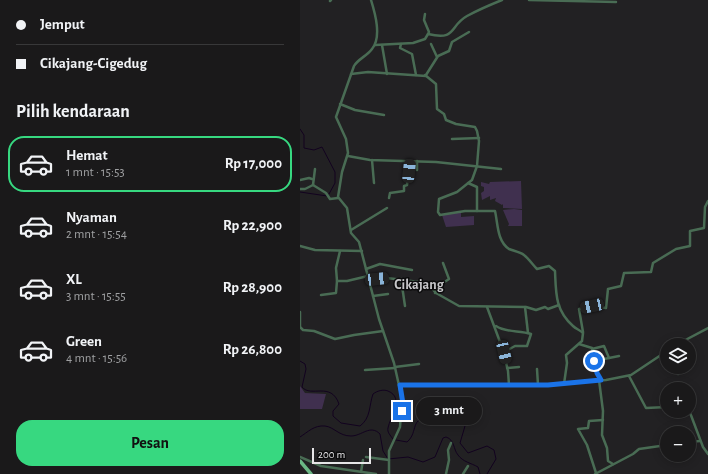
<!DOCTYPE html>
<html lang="id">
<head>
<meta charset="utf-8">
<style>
	:root { --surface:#1a191a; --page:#272627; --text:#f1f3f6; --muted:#9fa0a2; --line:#383839; --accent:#37d880 }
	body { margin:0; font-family:"Alegreya Sans",sans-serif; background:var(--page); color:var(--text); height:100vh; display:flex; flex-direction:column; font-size:15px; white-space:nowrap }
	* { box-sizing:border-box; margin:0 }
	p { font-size:13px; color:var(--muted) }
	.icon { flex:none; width:22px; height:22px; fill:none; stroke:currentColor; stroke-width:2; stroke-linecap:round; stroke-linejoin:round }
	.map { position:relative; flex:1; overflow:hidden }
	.side { display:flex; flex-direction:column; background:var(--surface); width:300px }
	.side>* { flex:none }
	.guide { display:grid; align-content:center; height:88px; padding:0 16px; background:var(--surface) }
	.tools { position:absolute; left:360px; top:338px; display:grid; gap:8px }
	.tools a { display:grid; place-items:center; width:36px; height:36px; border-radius:50%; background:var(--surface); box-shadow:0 2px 10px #0003,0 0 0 1px var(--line); font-size:20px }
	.scale { position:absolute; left:12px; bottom:10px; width:59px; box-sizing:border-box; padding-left:4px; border:2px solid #e6e5e7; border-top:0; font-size:11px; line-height:14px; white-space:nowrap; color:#e6e5e7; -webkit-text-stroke:3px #0b0b0c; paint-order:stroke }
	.end { position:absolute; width:18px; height:18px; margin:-9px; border:5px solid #1a73e8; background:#fff; box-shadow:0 0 0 2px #fff }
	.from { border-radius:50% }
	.bubble { position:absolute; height:28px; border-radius:14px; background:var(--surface); box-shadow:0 2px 10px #0003,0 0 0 1px var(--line); font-size:13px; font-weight:600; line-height:28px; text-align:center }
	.car { position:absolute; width:12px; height:24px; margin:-12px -6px; border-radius:5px; box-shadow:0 0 3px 1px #0007; background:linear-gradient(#222 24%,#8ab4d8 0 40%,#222 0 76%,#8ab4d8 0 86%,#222 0) }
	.guide b { display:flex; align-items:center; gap:14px; height:38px; font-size:15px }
	.guide b+b { border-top:1px solid var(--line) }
	.guide i { width:10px; height:10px; background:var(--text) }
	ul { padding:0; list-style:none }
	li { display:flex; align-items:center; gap:12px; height:56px; margin:0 8px 6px; padding:0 8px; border:2px solid transparent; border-radius:16px }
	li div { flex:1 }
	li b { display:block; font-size:15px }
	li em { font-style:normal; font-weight:600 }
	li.selected { border-color:var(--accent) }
	li>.icon { width:36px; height:36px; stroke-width:1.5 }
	h2 { padding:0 16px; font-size:18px; line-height:48px }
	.action { display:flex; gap:8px; margin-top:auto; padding:8px 16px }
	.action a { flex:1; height:46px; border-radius:16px; background:var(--accent); color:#111; font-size:16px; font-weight:600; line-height:46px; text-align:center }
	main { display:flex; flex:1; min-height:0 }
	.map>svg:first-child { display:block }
</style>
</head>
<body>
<main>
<section class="side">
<div class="guide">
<b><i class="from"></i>Jemput</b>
<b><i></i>Cikajang-Cigedug</b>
</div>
<h2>Pilih kendaraan</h2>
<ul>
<li class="selected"><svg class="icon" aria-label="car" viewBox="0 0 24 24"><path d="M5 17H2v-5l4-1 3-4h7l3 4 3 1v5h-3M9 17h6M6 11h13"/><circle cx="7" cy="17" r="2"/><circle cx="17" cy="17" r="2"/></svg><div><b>Hemat</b><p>1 mnt · 15:53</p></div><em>Rp 17,000</em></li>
<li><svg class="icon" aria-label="car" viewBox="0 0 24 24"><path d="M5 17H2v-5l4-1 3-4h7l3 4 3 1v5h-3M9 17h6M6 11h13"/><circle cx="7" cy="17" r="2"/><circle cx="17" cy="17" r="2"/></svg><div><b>Nyaman</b><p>2 mnt · 15:54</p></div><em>Rp 22,900</em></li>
<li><svg class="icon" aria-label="car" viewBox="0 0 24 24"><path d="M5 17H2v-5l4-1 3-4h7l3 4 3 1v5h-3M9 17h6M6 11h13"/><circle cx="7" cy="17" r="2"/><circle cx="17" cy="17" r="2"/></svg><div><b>XL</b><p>3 mnt · 15:55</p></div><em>Rp 28,900</em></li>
<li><svg class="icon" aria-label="car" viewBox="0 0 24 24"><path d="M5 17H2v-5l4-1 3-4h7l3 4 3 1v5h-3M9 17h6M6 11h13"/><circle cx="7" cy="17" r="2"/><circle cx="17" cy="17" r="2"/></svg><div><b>Green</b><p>4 mnt · 15:56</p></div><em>Rp 26,800</em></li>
</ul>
<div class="action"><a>Pesan</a></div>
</section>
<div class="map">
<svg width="408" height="474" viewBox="0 0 408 474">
	<rect width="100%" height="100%" fill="#222123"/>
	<g fill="#40304f">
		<path d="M221,181l1,28 -19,-1v-4l-1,1 -7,-4 1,-3 -6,2v-4l-8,4 -1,-7 3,-2v-4l-3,-1v-4l8,2 1,-2z"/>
		<path d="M214,209l8,1v16h-14l1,-2 -6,-14z"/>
		<path d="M161,211v6l13,-1v9l-28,2 -4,-12z"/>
		<path d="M0,386l5,7 21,1 -4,15h-22v7z"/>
	</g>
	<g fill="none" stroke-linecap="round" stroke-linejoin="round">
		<g stroke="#12021f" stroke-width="1">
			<path d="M0,129l4,6v13l10,2 8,-3 13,25v11l-6,11"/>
			<path d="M0,192l27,4"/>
			<path d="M0,361l5,3 1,5 -4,18c9,11 29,-6 37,17l-6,7v5l8,7 19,3c11,-8 9,-21 13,-32 4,-3 10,-5 15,-3 17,7 2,26 0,37 -1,4 2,7 5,11"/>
			<path d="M0,437c8,-5 14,-12 25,-11 9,1 14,10 26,10 11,0 19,-12 29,-2l3,17 5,8 20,-2 15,5 12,-5 8,-19 3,-1c9,3 7,12 12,18 5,7 13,8 20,12l2,7"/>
			<path d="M96,440l11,2c12,-10 2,-26 24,-23 7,7 18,4 27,1l7,6 -5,17 8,10 19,-7 7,4 2,9 -9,15"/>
		</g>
		<g stroke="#496c54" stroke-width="2.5">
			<path d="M71,0c4,13 11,37 1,49 -5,7 -14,10 -18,17l-18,51 10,22 2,14 -6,19 -4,25 9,11 4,25 8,9 20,77 15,44 8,36 -2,28 -11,24v23"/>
			<path d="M229,0l87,2"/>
			<path d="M30,1l1,-1"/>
			<path d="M125,14l-1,6 5,12 -1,2"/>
			<path d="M101,44l-1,4 12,6 4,21"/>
			<path d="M131,44l6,13"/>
			<path d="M75,45l38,-2 12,-4 3,-5c29,7 21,-8 39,-18 11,-6 25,-12 35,-16"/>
			<path d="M82,45l5,29"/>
			<path d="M51,74l17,-2 58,4"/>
			<path d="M125,75l11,9 1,25 7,5 2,6 10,4 19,3 2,4 2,10 -2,25 -5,14 -15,12 -18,7 -1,13 2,3 25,-4h30c3,13 2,30 14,38 5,2 11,3 15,6 5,4 9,10 13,14l12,-3 6,5c1,22 0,39 18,55 3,3 7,4 10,7l-1,8 -16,14 1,8 -3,21"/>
			<path d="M126,75l12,-19 11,-5 3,-9 17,-10"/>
			<path d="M40,104l15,6 29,5"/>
			<path d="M152,139l27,-1"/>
			<path d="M48,156l22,4 66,2 65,7"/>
			<path d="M72,160l2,23"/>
			<path d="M117,161v9"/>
			<path d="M0,180l9,-2 3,1"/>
			<path d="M168,183l9,4v24"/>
			<path d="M13,185l13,8 4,6 8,-1"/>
			<path d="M13,185l2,-16"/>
			<path d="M0,189h5l8,-4"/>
			<path d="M89,198l1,-5 14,-2v-5l3,-1 3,-24"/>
			<path d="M51,230l36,-22"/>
			<path d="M0,246l15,4 47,1"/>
			<path d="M40,251l-4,17 1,13h10l21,-5"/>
			<path d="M66,269l14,-5 32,6"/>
			<path d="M101,279l4,27"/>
			<path d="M69,280l18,-2 40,5 9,10 23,13 67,1 10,3 9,-3 3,2 11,-4"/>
			<path d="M135,293l5,-8 9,-6 -6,-16"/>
			<path d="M21,295l15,-2 1,-12"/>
			<path d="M73,296l15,-2"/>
			<path d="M187,307l16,43 5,21 1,14"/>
			<path d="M225,307l3,26"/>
			<path d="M0,312v15l3,3 11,1 21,8 19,-4 29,-4"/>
			<path d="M196,326c10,7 24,4 35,8l-4,12h-12l-11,6"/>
			<path d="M283,332l-4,-23 14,-3 13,2 2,-19 13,-3 3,-13 27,-1 2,-9 23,-14 14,-3v-15l14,-3 1,-21 3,-6"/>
			<path d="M279,344l13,4 5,25 4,7"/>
			<path d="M376,345l32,-17"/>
			<path d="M292,349l12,-3 5,12"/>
			<path d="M294,361l25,-5"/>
			<path d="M95,367l24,-3"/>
			<path d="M375,367l3,7"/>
			<path d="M207,368l12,-1"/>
			<path d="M237,369l1,16"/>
			<path d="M65,370l30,-2"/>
			<path d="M329,376l17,32 21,-1"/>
			<path d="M299,380l4,31 -1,24 5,13 1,13 5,3"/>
			<path d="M100,385h148l58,-5 25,-5 36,-24"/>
			<path d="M389,410l14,37 5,7"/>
			<path d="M389,442l11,-1"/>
			<path d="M0,457l21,9 55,8"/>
			<path d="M66,457l23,3"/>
			<path d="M61,472l2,-12"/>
			<path d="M296,473l-9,-28 -9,-16 10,-1 1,-7 14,-1"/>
			<path d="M146,474l3,-14 -1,-10 3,-7"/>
			<path d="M163,474l5,-8"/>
			<path d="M295,474l38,-20 6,-5 28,-4"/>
		</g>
		<path stroke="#6bb785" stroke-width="3.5" d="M0,461l11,13"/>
	</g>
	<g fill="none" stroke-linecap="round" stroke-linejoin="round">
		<path stroke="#1a73e8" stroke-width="5" d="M102,411l1,-7 -3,-19h148l53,-5 -4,-7 -3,-12"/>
	</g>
	<g text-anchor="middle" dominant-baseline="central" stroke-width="3" stroke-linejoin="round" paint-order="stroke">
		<g font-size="14" font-weight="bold" fill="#c7c6c9" stroke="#0b0b0c">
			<text x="119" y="285">Cikajang</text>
		</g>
	</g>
</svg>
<div class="tools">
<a><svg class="icon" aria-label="layers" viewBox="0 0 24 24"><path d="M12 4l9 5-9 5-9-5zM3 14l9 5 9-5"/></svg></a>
<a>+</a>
<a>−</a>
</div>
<div class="scale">200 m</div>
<i class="end from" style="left:294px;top:361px"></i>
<i class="end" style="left:102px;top:411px"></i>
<div class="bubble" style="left:116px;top:397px;width:66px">3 mnt</div>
<i class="car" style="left:109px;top:171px;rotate:6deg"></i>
<i class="car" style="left:77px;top:279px;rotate:84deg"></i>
<i class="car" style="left:292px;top:306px;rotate:258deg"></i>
<i class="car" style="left:204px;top:352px;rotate:167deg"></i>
</div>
</main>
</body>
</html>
